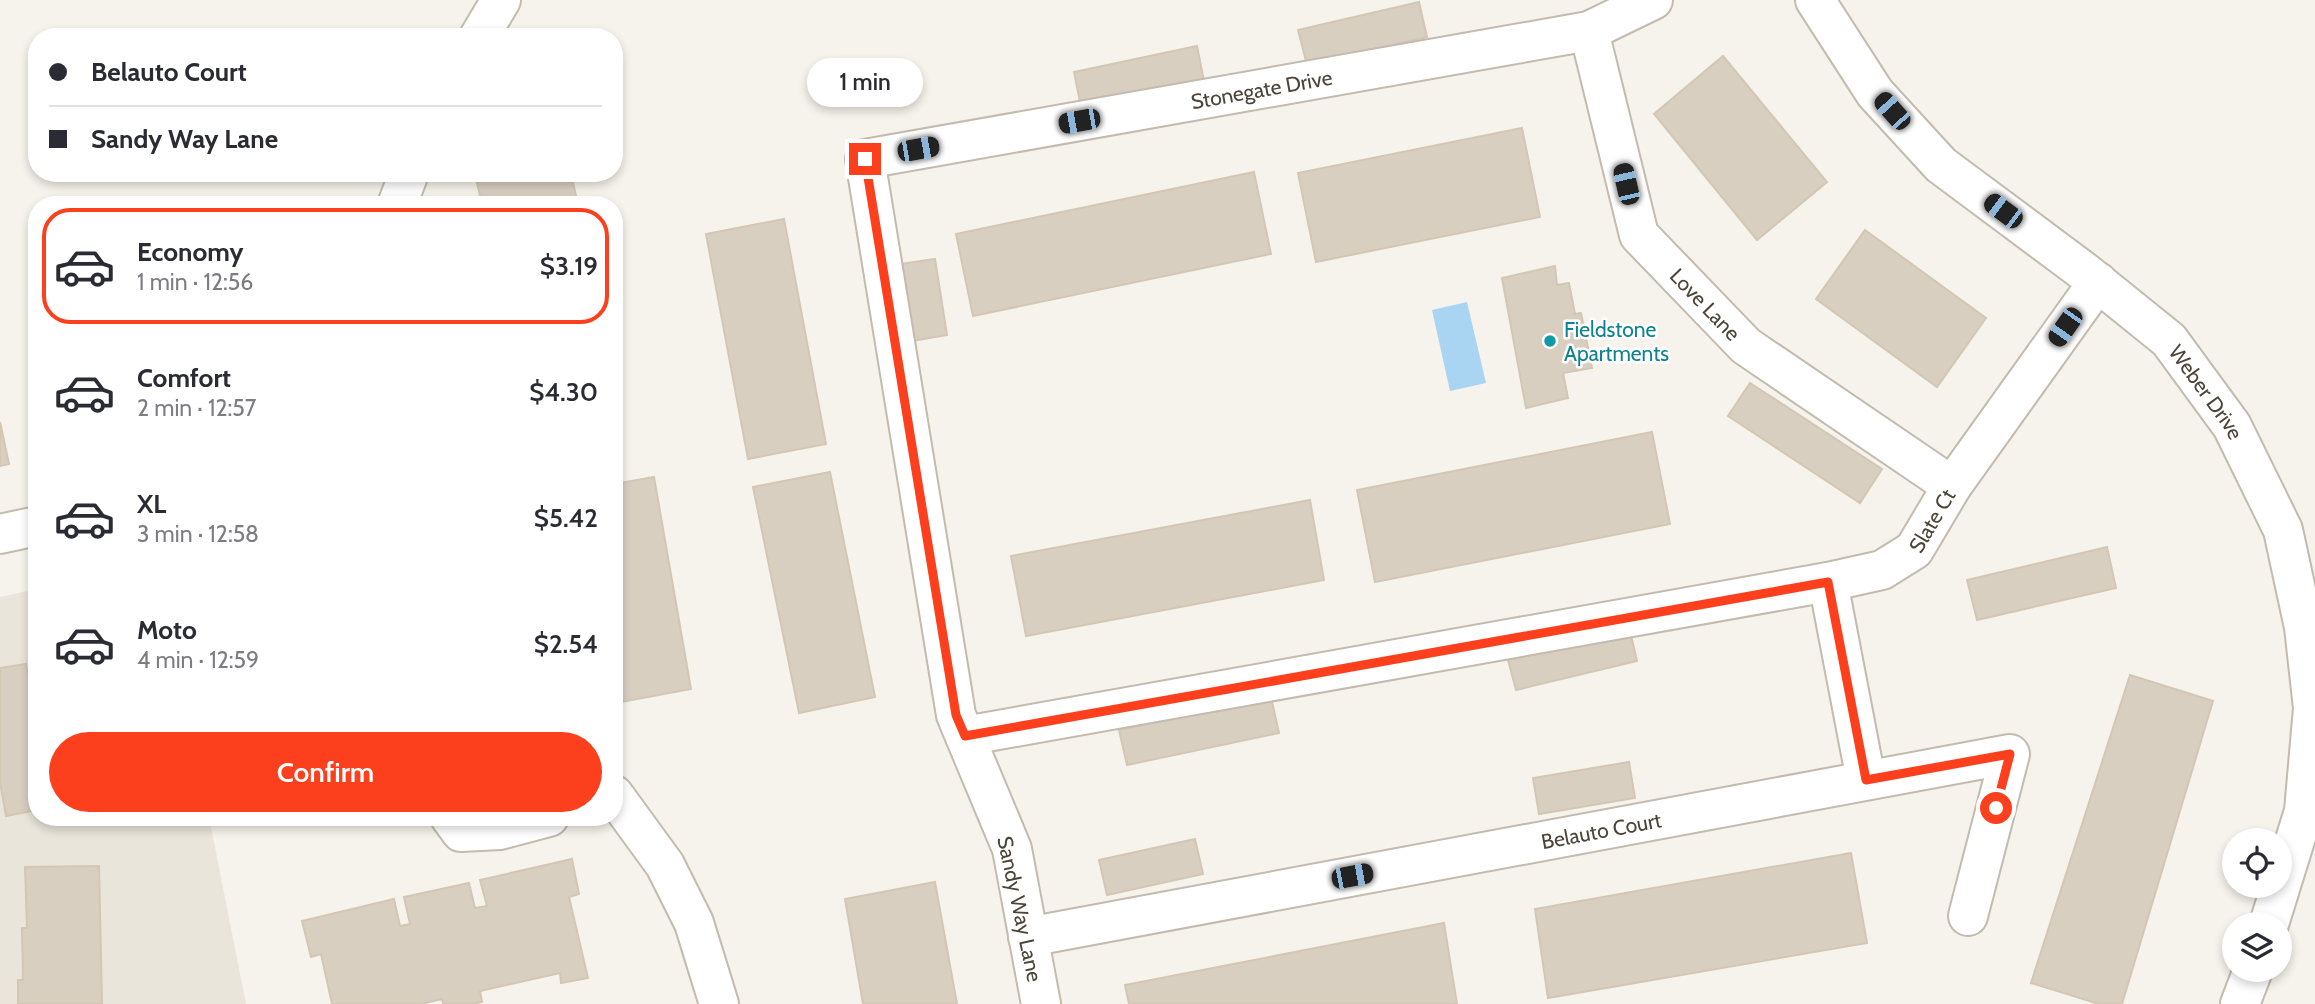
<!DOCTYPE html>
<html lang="en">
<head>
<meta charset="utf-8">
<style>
	:root { --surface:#fff; --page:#f7f7f7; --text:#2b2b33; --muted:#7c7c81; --line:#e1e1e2; --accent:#fc3f1d }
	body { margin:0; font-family:Cabin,sans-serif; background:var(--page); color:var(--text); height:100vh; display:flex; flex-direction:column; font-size:26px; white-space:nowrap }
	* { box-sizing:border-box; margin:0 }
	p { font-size:23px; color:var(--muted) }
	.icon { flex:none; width:38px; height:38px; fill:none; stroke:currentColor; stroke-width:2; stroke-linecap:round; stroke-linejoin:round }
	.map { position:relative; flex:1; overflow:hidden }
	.side { position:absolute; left:28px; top:196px; width:595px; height:630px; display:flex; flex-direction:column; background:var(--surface); border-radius:28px; box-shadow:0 4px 10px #0003 }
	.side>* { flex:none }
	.hud { position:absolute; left:28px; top:28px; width:595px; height:154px; border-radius:28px; box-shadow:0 4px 10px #0003; display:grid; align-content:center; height:154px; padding:0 21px; background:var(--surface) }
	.controls { position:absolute; left:2222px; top:828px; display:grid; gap:14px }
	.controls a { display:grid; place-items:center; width:70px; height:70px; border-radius:50%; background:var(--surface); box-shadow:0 4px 10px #0003; font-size:35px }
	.end { position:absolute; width:32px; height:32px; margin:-16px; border:9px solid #fc3f1d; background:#fff; box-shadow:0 0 0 4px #fff }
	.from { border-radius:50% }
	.bubble { position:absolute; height:49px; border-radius:24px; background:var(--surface); box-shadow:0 4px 10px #0003; font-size:23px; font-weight:600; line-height:49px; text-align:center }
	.car { position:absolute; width:21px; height:42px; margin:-21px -10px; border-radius:9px; box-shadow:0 0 5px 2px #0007; background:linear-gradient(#222 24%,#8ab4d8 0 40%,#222 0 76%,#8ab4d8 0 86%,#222 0) }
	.hud b { display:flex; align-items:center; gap:24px; height:66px; font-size:26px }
	.hud b+b { border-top:2px solid var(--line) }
	.hud i { width:18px; height:18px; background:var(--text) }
	ul { padding:12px 0 0; list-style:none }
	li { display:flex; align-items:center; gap:21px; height:116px; margin:0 14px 10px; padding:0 7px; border:4px solid transparent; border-radius:28px }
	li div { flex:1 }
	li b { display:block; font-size:26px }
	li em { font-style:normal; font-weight:600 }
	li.selected { border-color:var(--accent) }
	li>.icon { width:63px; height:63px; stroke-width:1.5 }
	.cta { display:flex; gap:14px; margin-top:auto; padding:14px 21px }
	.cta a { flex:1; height:80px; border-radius:42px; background:var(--accent); color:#fff; font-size:28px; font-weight:600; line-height:80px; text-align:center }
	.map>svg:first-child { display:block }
</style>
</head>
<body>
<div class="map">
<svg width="2315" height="1004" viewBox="0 0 2315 1004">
	<rect width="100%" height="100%" fill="#f6f3ec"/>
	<path fill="#eae5da" d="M37,589v228h172l37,187h-246v-407z"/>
	<path fill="#a9d4f2" d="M1467,302l19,81 -36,8 -18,-81z"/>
	<g fill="#d8cfc1" stroke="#d3c7b4" stroke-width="2">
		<path d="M1419,2l8,35 -120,28 -9,-35z"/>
		<path d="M1197,46l7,35 -123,26 -7,-35z"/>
		<path d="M1723,56l104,126 -70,58 -103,-126z"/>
		<path d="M1522,128l18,89 -224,45 -18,-89z"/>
		<path d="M1254,172l17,82 -298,62 -17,-82z"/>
		<path d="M497,173h74l7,32h-96l-6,-27z"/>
		<path d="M784,219l42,225 -78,15 -42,-225z"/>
		<path d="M1865,230l121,88 -49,69 -121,-88z"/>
		<path d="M935,259l12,76 -35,6 -12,-77z"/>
		<path d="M1555,266l2,19 12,-2 6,31 6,-1 11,55 -29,5 5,25 -42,10 -24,-130z"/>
		<path d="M1750,383l132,86 -22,34 -132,-87z"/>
		<path d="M0,422l9,42 -9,2z"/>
		<path d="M1652,432l18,92 -295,58 -18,-92z"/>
		<path d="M830,472l45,225 -76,16 -46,-226z"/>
		<path d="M654,477l37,212 -70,13 1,10 -8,2v-230z"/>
		<path d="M1310,500l14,80 -298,56 -15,-80z"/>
		<path d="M2107,547l9,41 -139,32 -10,-40z"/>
		<path d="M1630,631l7,30 -121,29 -8,-30z"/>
		<path d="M26,664l7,39h4v107l-31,6 -6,-34v-114z"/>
		<path d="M2130,675l83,26 -91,303h-23l-68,-21z"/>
		<path d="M1271,697l8,36 -152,32 -8,-35z"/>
		<path d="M1629,762l6,36 -96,16 -6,-36z"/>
		<path d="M1195,839l8,35 -96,21 -8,-35z"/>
		<path d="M1851,853l16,90 -319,55 -13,-89z"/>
		<path d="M572,859l7,35 -10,3 19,81 -27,5 -1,-10 -80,18 2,11 -11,2h-28l-1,-5 -21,5h-89l-11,-50 -10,3 -9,-36 92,-22 6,27 10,-2 -6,-27 65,-14 6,25 12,-2 -7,-26z"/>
		<path d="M99,866l3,138h-84v-24h5l-1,-52h5l-2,-61z"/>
		<path d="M935,882l22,122h-94l-18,-105z"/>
		<path d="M1444,923l13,81h-328l-4,-19z"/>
	</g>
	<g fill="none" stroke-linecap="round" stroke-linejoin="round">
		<defs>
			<g id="minor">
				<path id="s1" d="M1815,0l60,93 66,72 145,108 83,67 63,86 51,104 21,97 9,81 -9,103 -35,113"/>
				<path id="s2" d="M1589,31l50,204 107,111 206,140"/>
				<path d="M479,37l22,-37"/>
				<path d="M397,205l12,-32"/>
				<path d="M0,534l37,-8"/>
				<path d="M1828,582l38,198"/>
				<path id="s3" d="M965,736l863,-154 54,-12 32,-20 38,-64 146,-204"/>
				<path d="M614,795l51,70 29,58 25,81"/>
				<path d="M450,817l11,15 39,-2 49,-13"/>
				<path id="s4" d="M1028,937l982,-183 -42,162"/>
				<path id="s5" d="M1041,1004l-29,-155 -56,-134 -91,-556 724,-128 64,-31"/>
				<path d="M2240,1004l13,-34"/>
			</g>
		</defs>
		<use href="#minor" stroke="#c2bbae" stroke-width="42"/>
		<use href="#minor" stroke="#fff" stroke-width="38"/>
	</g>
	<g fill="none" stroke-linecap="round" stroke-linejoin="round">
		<path stroke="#fc3f1d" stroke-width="9" d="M865,159l91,556 9,21 863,-154 38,198 144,-26 -14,54"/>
	</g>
	<circle fill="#0f9aa8" stroke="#fff" stroke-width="2.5" cx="1550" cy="341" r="7"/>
	<g text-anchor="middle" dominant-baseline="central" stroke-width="5" stroke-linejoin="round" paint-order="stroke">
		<g font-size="21" fill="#4b4439" stroke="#fff">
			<text stroke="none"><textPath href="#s5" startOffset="1269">Stonegate Drive</textPath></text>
			<text stroke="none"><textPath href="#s2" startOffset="306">Love Lane</textPath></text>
			<text stroke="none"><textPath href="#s1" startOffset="560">Weber Drive</textPath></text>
			<text stroke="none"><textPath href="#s3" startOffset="1004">Slate Ct</textPath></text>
			<text stroke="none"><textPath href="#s4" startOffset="583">Belauto Court</textPath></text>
			<text transform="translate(1020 909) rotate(78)">Sandy Way Lane</text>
		</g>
		<g font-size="21" fill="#0d838f" stroke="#fff" text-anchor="start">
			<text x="1564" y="329">Fieldstone<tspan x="1564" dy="24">Apartments</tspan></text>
		</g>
	</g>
</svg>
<div class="controls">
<a><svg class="icon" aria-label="locate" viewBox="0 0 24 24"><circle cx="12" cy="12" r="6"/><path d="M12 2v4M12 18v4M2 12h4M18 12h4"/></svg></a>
<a><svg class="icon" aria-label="layers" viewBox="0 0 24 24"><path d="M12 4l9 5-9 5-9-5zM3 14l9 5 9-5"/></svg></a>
</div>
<i class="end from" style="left:1996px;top:808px"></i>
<i class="end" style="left:865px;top:159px"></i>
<div class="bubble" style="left:807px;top:58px;width:116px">1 min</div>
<i class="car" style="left:1892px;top:111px;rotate:318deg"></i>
<i class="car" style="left:1079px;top:121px;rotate:260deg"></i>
<i class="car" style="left:918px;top:149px;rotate:80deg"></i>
<i class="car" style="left:1626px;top:184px;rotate:347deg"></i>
<i class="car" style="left:2003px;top:211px;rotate:307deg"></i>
<i class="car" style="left:2065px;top:327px;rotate:215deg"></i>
<i class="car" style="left:1352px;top:876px;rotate:79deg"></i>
<div class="hud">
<b><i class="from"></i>Belauto Court</b>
<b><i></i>Sandy Way Lane</b>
</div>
<section class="side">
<ul>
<li class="selected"><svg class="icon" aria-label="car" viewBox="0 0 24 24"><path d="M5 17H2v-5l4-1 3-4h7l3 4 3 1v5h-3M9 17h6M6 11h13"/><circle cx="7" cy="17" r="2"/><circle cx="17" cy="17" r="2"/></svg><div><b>Economy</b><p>1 min · 12:56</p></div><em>$3.19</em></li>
<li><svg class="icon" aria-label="car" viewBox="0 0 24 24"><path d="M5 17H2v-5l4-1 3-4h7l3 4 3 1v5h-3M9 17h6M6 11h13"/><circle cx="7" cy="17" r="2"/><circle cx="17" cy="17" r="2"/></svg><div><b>Comfort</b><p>2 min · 12:57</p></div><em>$4.30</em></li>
<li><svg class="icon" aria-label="car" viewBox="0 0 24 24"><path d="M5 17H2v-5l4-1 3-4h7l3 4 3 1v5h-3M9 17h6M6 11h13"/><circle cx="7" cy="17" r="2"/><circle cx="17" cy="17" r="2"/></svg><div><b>XL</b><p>3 min · 12:58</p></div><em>$5.42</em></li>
<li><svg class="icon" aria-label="car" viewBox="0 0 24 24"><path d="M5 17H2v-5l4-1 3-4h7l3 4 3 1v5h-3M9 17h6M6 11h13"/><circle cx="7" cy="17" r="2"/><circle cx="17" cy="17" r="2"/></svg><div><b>Moto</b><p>4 min · 12:59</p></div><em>$2.54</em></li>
</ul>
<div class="cta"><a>Confirm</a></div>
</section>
</div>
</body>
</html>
